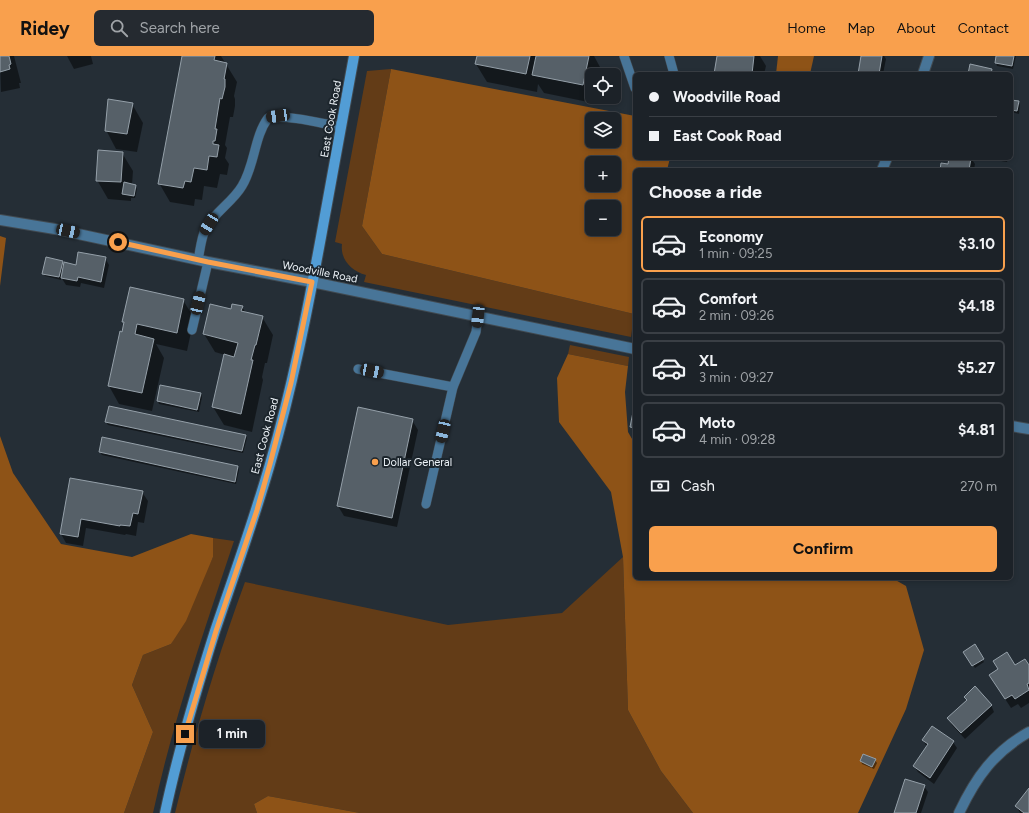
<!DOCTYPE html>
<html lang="en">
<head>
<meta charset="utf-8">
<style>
	:root { --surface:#1c2228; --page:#252a30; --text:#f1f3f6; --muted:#a0a4a8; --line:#3a3f45; --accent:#f9a04d }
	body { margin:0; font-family:Figtree,sans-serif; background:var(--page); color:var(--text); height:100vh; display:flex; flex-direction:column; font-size:15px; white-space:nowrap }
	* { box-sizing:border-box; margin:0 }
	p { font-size:13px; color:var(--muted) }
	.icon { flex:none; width:22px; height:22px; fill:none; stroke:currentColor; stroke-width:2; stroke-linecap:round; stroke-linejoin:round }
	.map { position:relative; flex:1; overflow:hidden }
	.panel { position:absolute; left:633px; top:112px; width:380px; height:412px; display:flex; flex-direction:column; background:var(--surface); border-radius:6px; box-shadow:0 2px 6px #0003,0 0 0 1px var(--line) }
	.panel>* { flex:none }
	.banner { position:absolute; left:633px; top:16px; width:380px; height:88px; border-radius:6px; box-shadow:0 2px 6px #0003,0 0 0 1px var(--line); display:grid; align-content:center; height:88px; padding:0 16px; background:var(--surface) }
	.tools { position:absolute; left:585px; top:12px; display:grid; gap:8px }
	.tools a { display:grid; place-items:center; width:36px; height:36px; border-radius:6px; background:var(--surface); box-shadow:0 2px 6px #0003,0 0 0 1px var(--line); font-size:20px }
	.end { position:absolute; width:18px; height:18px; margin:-9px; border:5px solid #f9a04d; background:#111; box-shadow:0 0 0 2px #111 }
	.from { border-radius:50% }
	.bubble { position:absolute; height:28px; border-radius:6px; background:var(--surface); box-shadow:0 2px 6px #0003,0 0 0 1px var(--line); font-size:13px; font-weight:700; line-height:28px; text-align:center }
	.car { position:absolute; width:12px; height:24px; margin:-12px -6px; border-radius:5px; box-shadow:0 0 3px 1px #0007; background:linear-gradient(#222 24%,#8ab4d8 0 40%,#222 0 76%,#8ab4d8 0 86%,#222 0) }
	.banner b { display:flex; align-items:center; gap:14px; height:38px; font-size:15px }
	.banner b+b { border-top:1px solid var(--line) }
	.banner i { width:10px; height:10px; background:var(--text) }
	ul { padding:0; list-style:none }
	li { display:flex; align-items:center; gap:12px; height:56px; margin:0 8px 6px; padding:0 8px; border:2px solid var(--line); border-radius:6px }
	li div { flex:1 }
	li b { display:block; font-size:15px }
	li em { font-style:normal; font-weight:700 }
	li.selected { border-color:var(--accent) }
	li>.icon { width:36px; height:36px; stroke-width:1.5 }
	h2 { padding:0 16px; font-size:18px; line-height:48px }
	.pay { display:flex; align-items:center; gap:10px; height:44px; padding:0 16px; font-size:15px }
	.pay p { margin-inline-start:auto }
	.button { display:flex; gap:8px; margin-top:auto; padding:8px 16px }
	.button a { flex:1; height:46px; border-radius:6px; background:var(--accent); color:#111; font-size:16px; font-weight:700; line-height:46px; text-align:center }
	header { display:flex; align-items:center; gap:24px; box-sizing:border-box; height:56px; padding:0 20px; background:var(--accent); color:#111 }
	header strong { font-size:19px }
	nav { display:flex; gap:22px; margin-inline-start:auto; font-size:14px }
	.search { width:280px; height:36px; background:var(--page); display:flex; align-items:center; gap:10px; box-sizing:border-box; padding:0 14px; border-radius:6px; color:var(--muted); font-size:15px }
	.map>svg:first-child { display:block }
</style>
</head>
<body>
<header>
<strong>Ridey</strong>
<div class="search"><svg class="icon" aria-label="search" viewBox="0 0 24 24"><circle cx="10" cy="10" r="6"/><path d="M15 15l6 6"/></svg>Search here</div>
<nav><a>Home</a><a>Map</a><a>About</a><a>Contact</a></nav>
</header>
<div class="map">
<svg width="1029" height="757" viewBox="0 0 1029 757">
	<rect width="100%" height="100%" fill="#252e36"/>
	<g fill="#633c17">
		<path d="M391,13l-29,157 20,28 252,60 -3,23 -267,-55 2,-7c-15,-4 -26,-16 -24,-31l-7,-2 32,-171z"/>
		<path d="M570,289l59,12 -1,9 -60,-12z"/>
		<path d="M213,482l21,3c-30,90 -61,179 -81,272h-29l29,-81 -21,-47 11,-30 28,-11 42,-87z"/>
		<path d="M623,501l5,153 33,61 32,42h-333l-92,-17 -14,8 3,9h-82c19,-78 42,-155 70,-231l203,43 114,-12z"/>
	</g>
	<g fill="#8e5317" fill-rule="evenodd">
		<path d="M778,0h36l-4,18h-34z"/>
		<path d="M391,13l244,47v42h35l-3,12h-32v138l-1,6 -252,-60 -20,-28zM592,63h22v22h-22zM592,107h22v22h-22zM592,151h22v22h-22z"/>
		<path d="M0,180l6,2 -6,48z"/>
		<path d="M568,298l60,12 -3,26 3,40 7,12v134h257l14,8 18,64 -18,59 -48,104h-165l-32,-42 -33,-61 -5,-153 -12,-65 -52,-70 -2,-44z"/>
		<path d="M0,380l13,37 48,71 71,13 59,-23 22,4v19l-27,64 -15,23 -28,11 -11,30 21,47 -29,81h-124z"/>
		<path d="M268,740l92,17h-103l-3,-9z"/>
	</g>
	<g fill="#0007">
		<path d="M0,0h14l7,27h-2l1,5 -19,4z"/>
		<path d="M67,0h24l2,8 -19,5z"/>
		<path d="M183,0h38l16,26 -3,14 1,3v7l-2,11h-3l-5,28 2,3 -2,10 4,6 -2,11 -7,-1 -3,14 -13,-2 -2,14 -7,-1 -1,7 -24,-4 -11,-19z"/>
		<path d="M478,0h116l6,11 -1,8h-7v22h2l-1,6 -49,-10 -6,-9 -1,8 -50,-10 -11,-18z"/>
		<path d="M718,0h42l6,10 -2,8h-49z"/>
		<path d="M862,0h22l2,3 -3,15h-24z"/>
		<path d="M997,0h19l-3,13 -16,-3 -1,-3z"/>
		<path d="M1011,45l7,1 2,3 -1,9 -8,-2z"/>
		<path d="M132,48l11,19 -6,29 -21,-3 -10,-19z"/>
		<path d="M122,97l11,18 -1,14 3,1 2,3 -2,9h-4v3l-23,-2 -11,-19z"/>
		<path d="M950,102h21l4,6 -1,6h-33l8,-5z"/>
		<path d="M989,102h19l-1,4 -18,-3z"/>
		<path d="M105,202l4,7 -5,23 -23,-5 -1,4 -14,-2 -5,-8v3l-16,-4 -2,-3 19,-11 3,4h11z"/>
		<path d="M183,244l11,18 -7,33 -31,-7 8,14 -12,53 -33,-7 -10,-18 13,-53 2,-9 -1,-3z"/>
		<path d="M242,251l4,6 16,4 11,18 -6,28h-2l-3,14 1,3 -11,52 -28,-7 -11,-18 12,-52 -10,-3 -11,-18 28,-23z"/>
		<path d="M201,338l1,3 -3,15 -40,-8 -1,-3z"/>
		<path d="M412,364l6,10 -21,97 -53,-11 -6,-10z"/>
		<path d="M106,366l139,13 2,3 -4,15 -135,-28z"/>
		<path d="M103,382l134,29 2,3 -3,14 -134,-29 -2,-3z"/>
		<path d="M71,423l71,13 6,9 -4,22 -6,-1 -2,14 -10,-2 -1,1 -39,-7 -3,18 -17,-3 -5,-9z"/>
		<path d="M974,590l10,16 -9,6 -10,-16z"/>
		<path d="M1015,610l14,1v36l-8,5 -3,-4 -7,4 -15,-23z"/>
		<path d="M965,641l26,8 3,7 -29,27 -13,-14 -3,-6 18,-18z"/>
		<path d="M923,684l30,2 4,6 -23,36 -16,-12 -4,-6 13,-19z"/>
		<path d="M875,704l2,3 -3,6 -12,-5 -1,-3z"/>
		<path d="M924,730l4,6 -7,21h-26z"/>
		<path d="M1029,734v23h-9l-4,-7z"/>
	</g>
	<g fill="#566068" stroke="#95a0a9">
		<path d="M0,0h9l2,8 -2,1 1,4 -10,3z"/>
		<path d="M182,0h33l-1,4 13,3 -3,16h1v8l-3,12 -2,-1 -5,31h2l-2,12h-2v3l6,1 -2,12 -8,-1 -2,14 -13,-2 -3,14 -6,-1 -2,7 -25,-4z"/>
		<path d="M477,0h53l-4,18 -51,-10z"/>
		<path d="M536,0h53l-6,29 -51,-10z"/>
		<path d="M717,0h37l-2,18h-38z"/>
		<path d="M861,0h21l-3,18h-21z"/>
		<path d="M996,0h18l-2,10 -17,-3z"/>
		<path d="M970,8l22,5 -1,5h-23z"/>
		<path d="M108,43l25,4 -6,31 -22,-3z"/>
		<path d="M1011,44l8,1 -2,10 -6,-1z"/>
		<path d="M98,94l25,2 -2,30 -25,-1z"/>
		<path d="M949,102h22l-2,12h-29l1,-7 7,1z"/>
		<path d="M124,126l12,3 -2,11 -12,-2z"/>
		<path d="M78,196l28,5 -5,25 -23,-5 -1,4 -16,-3 3,-16 12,3z"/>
		<path d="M46,201l17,4 -4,16 -17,-3z"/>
		<path d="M130,231l54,12 -7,34 -40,-9 -2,10 19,5 -12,54 -34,-7 12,-55 2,1 2,-10h-2z"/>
		<path d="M210,248l21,5 1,-5 11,2 -2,5 22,5 -7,29h-1l-4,15h2l-12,54 -29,-7 12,-53 10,3 4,-14 -35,-9z"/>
		<path d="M160,329l41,8 -4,17 -40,-9z"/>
		<path d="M635,346v26l-5,-1z"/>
		<path d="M109,350l137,29 -4,16 -137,-29z"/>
		<path d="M358,351l55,12 -21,99 -55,-12z"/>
		<path d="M102,381l136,29 -3,16 -136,-30z"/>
		<path d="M70,422l73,13 -5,23 -5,-1 -3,13 -10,-1v1l-39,-7 -3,18 -18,-3z"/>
		<path d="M975,588l9,15 -12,7 -9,-14z"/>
		<path d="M1007,596l8,13 10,-6 4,6v18l-2,1 2,6 -14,9 -3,-4 -7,4 -16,-24 9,-6 -5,-8z"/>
		<path d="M975,630l17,19 -31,28 -14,-15 20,-18 -3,-3z"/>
		<path d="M932,670l22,15 -24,37 -17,-12 15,-22 -6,-4z"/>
		<path d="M863,698l13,5 -4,8 -12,-6z"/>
		<path d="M905,723l20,6 -9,28h-22z"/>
		<path d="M1029,732v25h-5l-9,-7z"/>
	</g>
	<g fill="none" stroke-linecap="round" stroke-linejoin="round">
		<defs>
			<g id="service">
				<path d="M624,0l11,32"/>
				<path d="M669,0l5,18"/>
				<path d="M198,204c2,-9 3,-21 7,-30 9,-18 27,-27 37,-44 13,-21 12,-49 26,-68 23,-3 51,5 73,9"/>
				<path d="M192,274l16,-68"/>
				<path d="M358,313l95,18"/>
				<path d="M426,448l27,-117 23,-55 2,-16"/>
			</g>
			<g id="minor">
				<path d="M923,18l6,-18"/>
				<path d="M882,114l5,-12"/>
				<path d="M959,757c17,-36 35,-61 70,-81"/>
			</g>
			<g id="tertiary">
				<path d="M0,164l55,9 153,33 104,20 323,67"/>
				<path d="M1011,370l18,3"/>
			</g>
			<path id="secondary" d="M165,757c13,-61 31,-122 50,-182 19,-56 39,-111 55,-167 22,-75 37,-151 51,-227 11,-60 22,-120 33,-181"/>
		</defs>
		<use href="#service" stroke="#414a51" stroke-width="10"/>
		<use href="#minor" stroke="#414a51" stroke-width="12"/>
		<use href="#tertiary" stroke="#414a51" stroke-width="12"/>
		<use href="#secondary" stroke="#414a51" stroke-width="12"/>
		<use href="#service" stroke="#487598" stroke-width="9"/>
		<use href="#minor" stroke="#487598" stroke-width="10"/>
		<use href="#tertiary" stroke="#487598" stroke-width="10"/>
		<use href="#secondary" stroke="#529dd5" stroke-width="10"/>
	</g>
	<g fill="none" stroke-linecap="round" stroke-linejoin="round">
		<path stroke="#f9a04d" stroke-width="5" d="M118,186l90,20 104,20 -21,101 -21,81 -13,46 -41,121 -31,103"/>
	</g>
	<circle fill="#f9a04d" stroke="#1c252c" stroke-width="1.5" cx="375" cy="406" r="4"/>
	<g text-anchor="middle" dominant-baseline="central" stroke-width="4" stroke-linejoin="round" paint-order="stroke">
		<g font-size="11" fill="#edf3f8" stroke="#1c252c">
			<text transform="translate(331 63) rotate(-80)">East Cook Road</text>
			<text transform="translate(320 216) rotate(11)">Woodville Road</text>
			<text transform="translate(265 380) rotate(-75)">East Cook Road</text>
		</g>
		<g font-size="11" fill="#edf3f8" stroke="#1c252c" text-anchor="start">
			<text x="383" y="406">Dollar General</text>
		</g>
	</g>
</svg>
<div class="tools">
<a><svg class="icon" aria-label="locate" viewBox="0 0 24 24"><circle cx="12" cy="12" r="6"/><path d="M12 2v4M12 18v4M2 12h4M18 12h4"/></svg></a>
<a><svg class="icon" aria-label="layers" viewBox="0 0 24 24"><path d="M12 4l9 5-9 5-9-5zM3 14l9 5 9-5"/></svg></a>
<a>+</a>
<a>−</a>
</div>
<i class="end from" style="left:118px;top:186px"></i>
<i class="end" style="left:185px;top:678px"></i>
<div class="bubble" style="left:199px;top:664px;width:66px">1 min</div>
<i class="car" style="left:278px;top:60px;rotate:262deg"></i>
<i class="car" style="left:209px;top:168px;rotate:212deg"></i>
<i class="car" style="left:68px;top:175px;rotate:102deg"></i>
<i class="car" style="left:198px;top:247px;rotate:13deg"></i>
<i class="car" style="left:478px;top:260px;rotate:186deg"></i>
<i class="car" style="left:372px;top:315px;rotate:101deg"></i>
<i class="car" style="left:443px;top:375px;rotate:193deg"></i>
<div class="banner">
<b><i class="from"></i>Woodville Road</b>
<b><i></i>East Cook Road</b>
</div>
<section class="panel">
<h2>Choose a ride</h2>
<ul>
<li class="selected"><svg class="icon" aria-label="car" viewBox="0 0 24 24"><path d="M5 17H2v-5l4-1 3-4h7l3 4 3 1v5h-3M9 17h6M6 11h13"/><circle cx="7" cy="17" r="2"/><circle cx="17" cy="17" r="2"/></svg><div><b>Economy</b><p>1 min · 09:25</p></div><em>$3.10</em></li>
<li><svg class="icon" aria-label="car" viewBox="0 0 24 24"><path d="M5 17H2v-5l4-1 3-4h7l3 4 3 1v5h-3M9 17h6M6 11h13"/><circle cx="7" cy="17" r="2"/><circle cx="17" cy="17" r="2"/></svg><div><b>Comfort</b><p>2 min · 09:26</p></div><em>$4.18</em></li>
<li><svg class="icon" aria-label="car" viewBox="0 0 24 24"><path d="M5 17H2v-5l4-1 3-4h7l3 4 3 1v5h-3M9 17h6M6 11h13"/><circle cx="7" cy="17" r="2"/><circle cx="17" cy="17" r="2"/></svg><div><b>XL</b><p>3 min · 09:27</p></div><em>$5.27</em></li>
<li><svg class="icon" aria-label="car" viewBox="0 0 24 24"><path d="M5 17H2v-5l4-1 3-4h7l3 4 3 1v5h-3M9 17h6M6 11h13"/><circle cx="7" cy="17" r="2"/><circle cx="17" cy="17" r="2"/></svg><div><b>Moto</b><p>4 min · 09:28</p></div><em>$4.81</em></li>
</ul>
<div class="pay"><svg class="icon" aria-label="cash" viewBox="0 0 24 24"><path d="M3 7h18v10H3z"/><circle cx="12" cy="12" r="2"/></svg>Cash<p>270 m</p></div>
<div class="button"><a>Confirm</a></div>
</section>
</div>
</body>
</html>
